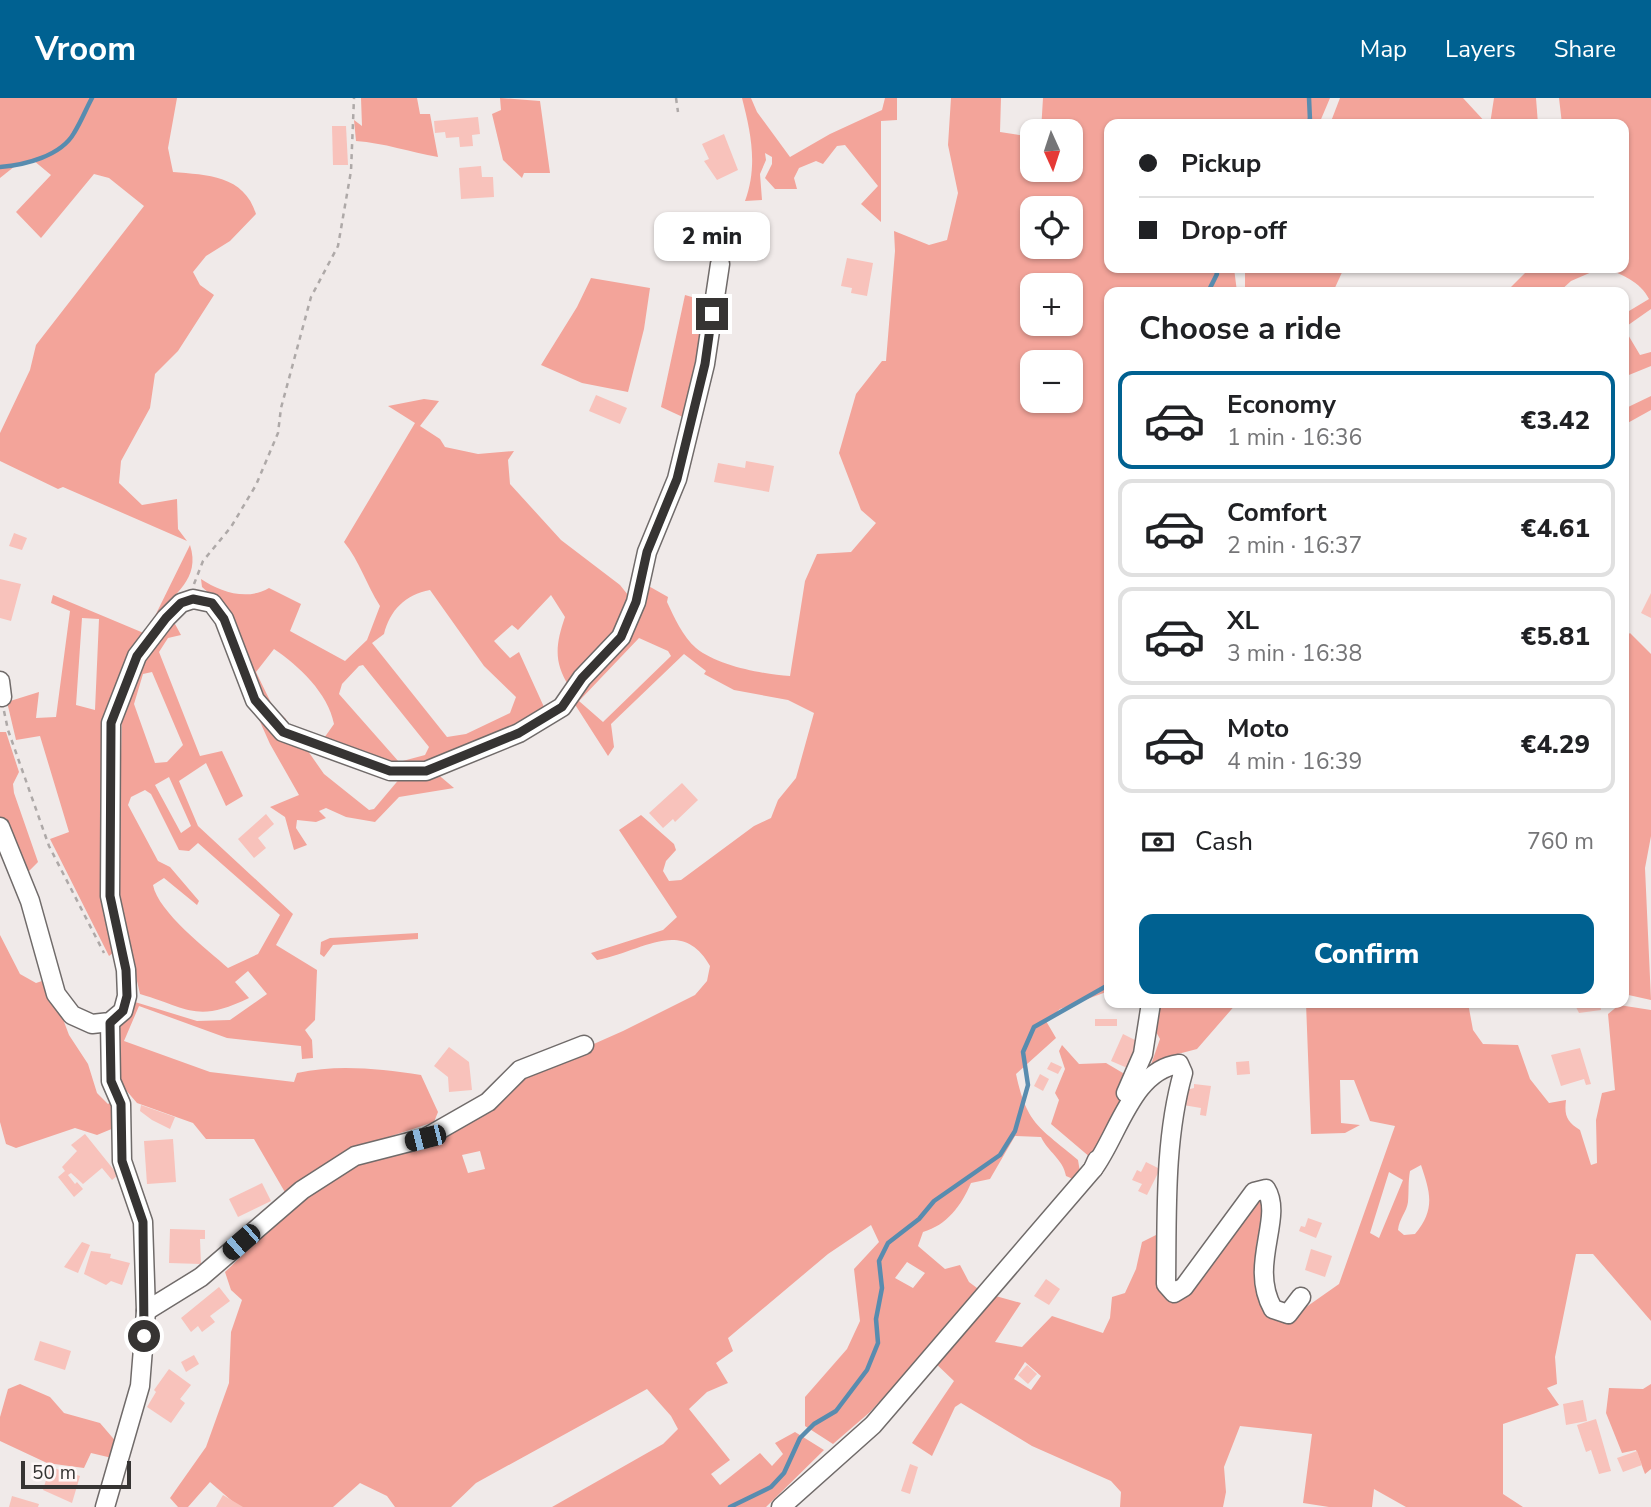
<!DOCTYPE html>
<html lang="en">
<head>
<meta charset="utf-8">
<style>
	:root { --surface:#fff; --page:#f2f2f2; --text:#202124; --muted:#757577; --line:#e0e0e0; --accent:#006191 }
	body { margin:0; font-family:"Nunito Sans",sans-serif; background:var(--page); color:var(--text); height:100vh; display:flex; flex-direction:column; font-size:26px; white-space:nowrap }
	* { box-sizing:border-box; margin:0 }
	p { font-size:23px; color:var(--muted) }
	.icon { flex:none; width:38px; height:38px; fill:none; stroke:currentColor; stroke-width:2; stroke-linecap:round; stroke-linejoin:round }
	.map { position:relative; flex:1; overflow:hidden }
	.details { position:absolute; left:1104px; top:189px; width:525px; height:721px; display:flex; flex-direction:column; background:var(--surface); border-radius:14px; box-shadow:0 2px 5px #0004 }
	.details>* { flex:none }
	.hud { position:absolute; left:1104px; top:21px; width:525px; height:154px; border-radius:14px; box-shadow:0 2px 5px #0004; display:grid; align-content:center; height:154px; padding:0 35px; background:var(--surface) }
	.needle { width:46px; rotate:177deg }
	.buttons { position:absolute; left:1020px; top:21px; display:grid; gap:14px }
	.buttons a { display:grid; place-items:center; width:63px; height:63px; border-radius:14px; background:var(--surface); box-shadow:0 2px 5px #0004; font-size:35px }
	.scale { position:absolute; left:21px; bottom:18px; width:110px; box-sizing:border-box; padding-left:7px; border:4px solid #363433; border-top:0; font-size:19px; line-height:24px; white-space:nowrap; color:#363433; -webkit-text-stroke:5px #fef7f7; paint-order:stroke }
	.end { position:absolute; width:32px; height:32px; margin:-16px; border:9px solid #363433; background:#fff; box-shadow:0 0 0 4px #fff }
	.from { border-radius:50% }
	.bubble { position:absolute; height:49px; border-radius:14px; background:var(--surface); box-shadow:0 2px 5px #0004; font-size:23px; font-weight:800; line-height:49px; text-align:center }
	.car { position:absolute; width:21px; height:42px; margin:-21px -10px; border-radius:9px; box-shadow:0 0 5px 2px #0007; background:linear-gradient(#222 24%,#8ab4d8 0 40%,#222 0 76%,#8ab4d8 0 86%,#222 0) }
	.hud b { display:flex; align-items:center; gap:24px; height:66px; font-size:26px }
	.hud b+b { border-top:2px solid var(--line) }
	.hud i { width:18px; height:18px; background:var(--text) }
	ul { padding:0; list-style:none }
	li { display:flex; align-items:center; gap:21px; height:98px; margin:0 14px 10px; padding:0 21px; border:4px solid var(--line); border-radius:14px }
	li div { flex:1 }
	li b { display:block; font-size:26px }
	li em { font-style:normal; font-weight:800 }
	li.selected { border-color:var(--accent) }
	li>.icon { width:63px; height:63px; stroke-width:1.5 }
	h2 { padding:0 35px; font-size:32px; line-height:84px }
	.pay { display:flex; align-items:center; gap:18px; height:77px; padding:0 35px; font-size:26px }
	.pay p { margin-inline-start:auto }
	.primary-button { display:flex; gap:14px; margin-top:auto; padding:14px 35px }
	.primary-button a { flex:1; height:80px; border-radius:14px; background:var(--accent); color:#fff; font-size:28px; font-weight:800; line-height:80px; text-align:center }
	header { display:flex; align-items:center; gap:42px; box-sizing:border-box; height:98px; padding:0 35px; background:var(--accent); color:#fff }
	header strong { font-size:33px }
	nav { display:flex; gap:38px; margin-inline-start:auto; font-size:24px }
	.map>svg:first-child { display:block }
</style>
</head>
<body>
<header>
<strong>Vroom</strong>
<nav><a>Map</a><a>Layers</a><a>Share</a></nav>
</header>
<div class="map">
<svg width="1651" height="1409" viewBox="0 0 1651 1409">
	<rect width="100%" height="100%" fill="#f0eae9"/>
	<g fill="#f3a49a" fill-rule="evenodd">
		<path d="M0,0h177l-9,50 5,24c34,3 71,3 83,42l-26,27 -24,15 -13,16 7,13 14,10 -36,56 -23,23 -5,34 -29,53 -2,22 23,22 35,-6 1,30 9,12 -124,-54 -5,2 -58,-28v-28l30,-63 6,-25 108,-139 -35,-28 -15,-4 -53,64 -25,-26 35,-37 -18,-15 -18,6 -15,12z"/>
		<path d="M361,0h56l3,16h10l8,43c-28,-5 -54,-14 -82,-16l-2,-21 8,6z"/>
		<path d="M500,0l40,3 10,72h-26l-2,5 -19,-18 -11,-46 9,-4z"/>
		<path d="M742,0h9l6,14 33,45 40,-23 52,-24 3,-12h12v22l-16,1v101l-20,-18 17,-18 -33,-41 -8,1 -14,18 -7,-3 -17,7 -5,10 3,11h-22l-10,-11 7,-14v-7l-7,-4 1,7 -6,14 2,26 -17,1c13,-35 6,-68 -3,-103z"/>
		<path d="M951,0h50l-1,34 32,5v33h39v-39h-30l2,-33h287l-11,26h-209v144h124l3,24h-127l-1,699 -49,18 -14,12 10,17 -40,36c11,52 25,54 62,86l2,12 -7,7 -7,-3c-3,-17 -18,-24 -25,-39l-26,-1 -25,43 -19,4c-10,23 -24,42 -48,49l-5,14 27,23 15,-4 9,17 12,9 -111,121 -37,32 -28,-18v-29l42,-48 13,-28 -6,-52 25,-27 -8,-17 -43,29 -100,84 5,13 -17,12 12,20 -21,9 -18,17 41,51 -19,14 9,11 40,-32 12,13 11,-12 -8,-11 20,-11 29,18 -58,57h-214l111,-63 15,-15 -7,-13 -24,-27 -171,94 -25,24h-56l-8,-11 -27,-13 -27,24h-94l-29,-25 -22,25h-10l-8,-9 36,-51 23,-64 2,-51 11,-32 -11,-10 -6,-18 109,-105 100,-35 63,-45 126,-56 72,-36 12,-14 3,-15c-28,-50 -68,-14 -113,-6l-6,-7 72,-23 14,-13 -58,-87 22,-15 33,29 2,6 -10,11 -3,10 6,10 12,-1 73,-54 17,-8 7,-18 18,-22 18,-65 -26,-13 -54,-10 -30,-16 2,-3 -22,-17 -73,70 3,23 -6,9 -34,-53 3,-7 60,-74 8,-38 23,13 -1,5c7,15 16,35 29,46 22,18 66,26 94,28l15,-95 12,-27 34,-2 25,-29 -15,-13 -22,-57 17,-59 26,-33h4l9,-110 -1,-20 35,14 18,-5 11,-47 -10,-48zM1032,110h39v39h-39zM1032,187h39v39h-39zM1032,264h39v39h-39zM639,540l29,13 3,5 -68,66 -24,-21zM480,1053l5,18 -17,4 -6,-18zM907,1164l18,11 -12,15 -18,-10z"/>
		<path d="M1340,0h123l24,26h-157z"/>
		<path d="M1494,0h42l2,26h-48z"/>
		<path d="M1559,0h92v211l-27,19 16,27 11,-3v14l-27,11v-63l25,-15c-8,-17 -29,-26 -46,-31h21v-144h-62z"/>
		<path d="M1245,170h99l-11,24h-88z"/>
		<path d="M1530,170h71l-30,13 -12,11h-53z"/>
		<path d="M591,180l59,10 -6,41 -16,63 -46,-9 -41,-18 36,-58z"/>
		<path d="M685,197l24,7 -24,116 -24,-11z"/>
		<path d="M1651,298v14l-27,15v-16z"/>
		<path d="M424,301l15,2 -19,25 20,13 5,8 33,7 36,-3 -6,9 2,24 51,56 59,45 12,15 -13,29 -50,57c-16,-24 -13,-43 -4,-69l-14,-22 -33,35 -6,-5 -18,16 16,17 9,-6 25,55c-19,19 -114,64 -139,60 -27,-5 -56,-17 -83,-26l12,-17c-6,-31 -35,-58 -60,-75l-18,23 17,35 13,12v8l-22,-20 -37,-98 -25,-22 -1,-8c19,13 46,22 68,9l32,16 -11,27 55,30 22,-21 13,-34c-14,-22 -20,-44 -36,-64l71,-119 -27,-17zM430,492l54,76 32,31 -6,16 -44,21 -19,3 -75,-94 12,-9c6,-24 21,-39 46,-44zM363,567l66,82 -4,8 -26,7 -60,-68 3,-10 17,-18z"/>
		<path d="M190,447c11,34 -16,49 -36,73z"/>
		<path d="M53,497l93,39 -23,35 -20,178v64l10,42 -4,3 -59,-117 19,-7 -29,-96 -24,4 -9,-38 32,-10 -3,26 20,-1 14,-106 -19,-8zM82,520l17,1 -4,91 -19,-5z"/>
		<path d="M175,526l6,11 -13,3 -9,14 41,104 22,-5 21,45 -17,10 -20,-43 -27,18 19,45 95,88 -17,31 41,25 -2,50 -10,10 7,10 1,18 -11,1 -1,-13 -74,-8 -88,-32 -15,35 86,31 84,10 3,-9c42,-9 82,-4 124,2l17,37 -4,10 -85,28 -36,21 -27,23 -32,-55h-48l-13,-16 -56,-20 -18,-21 -2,-49 18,-31 62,19 33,-1 37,-26 -19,-23 -13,11 14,16c-52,25 -59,11 -109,-4l-22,-95 4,-189 14,-39 34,-46zM152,574l31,73 -16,17 -12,1 -21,-59 9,-30zM169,679l22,49 -10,7 -26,-48zM145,692l6,4 28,56 10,1 9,-8 82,72 -22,39 -30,14c-20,-18 -70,-56 -75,-83l11,-7 33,27 2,-4 -29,-34 -12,-6 -30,-56 3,-8z"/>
		<path d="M1630,535l21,21v182l-6,32 6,132 -27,-6v-356z"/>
		<path d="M257,617l46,29 21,30 45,36 5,-1 27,-32 34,-5 19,16 -55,9 -24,25 -29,-5 -20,-9 -7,3 7,7 -10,4 -19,-2 -1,8 11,17 -13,5 -9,-33 -15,-10 29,-12 -29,-51z"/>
		<path d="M0,634h6l13,40 -6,12 1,9 24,69 -13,13 -25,-57z"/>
		<path d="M418,835v6l-85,6 -9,12 -4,-3 1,-12 9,-4z"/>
		<path d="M0,837l20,39 16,9 12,-4 21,56 19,29 9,29 11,11 6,-4v28l-17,7 -22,-7 -59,20 -10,-4 -6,-22z"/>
		<path d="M1161,905h76l-40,46 -23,6 -27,21 13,-37 -5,-9z"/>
		<path d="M1306,905h162l5,27 10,14 35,1 12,34 19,24 17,-3c-2,16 1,22 14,30l11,35 6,-2 -1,-43 6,-27 13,-3 -7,-76 11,-9 32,5v311l-58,-67h-17l-21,103 2,27 -10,4 12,17 -56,19v70l20,13h-117l-32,-18 -2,18h-43l-26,-4 9,-69 -72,-8 -16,41 2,25 -3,15h-103l1,-15 -10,-11 -79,-35 -71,-43 -6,4 -23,49 -20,-13 42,-62 -22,-21 60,-65 29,8 -26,39 27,5 30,-31 51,17 7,-15 2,-21 13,-4 11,-24 6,-27 20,-10 10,65 86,-102 11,13c-17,32 -15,52 -10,87l33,22 47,-33 56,-158 -25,-5 -16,-41h-14l1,43 19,2 -15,8 -34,1zM1421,1067c9,27 15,44 -6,69l-11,1 -6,-5c1,-11 9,-19 10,-28 1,-11 0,-20 2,-31zM1389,1074l14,8 -24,58 -9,-5zM1025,1264l16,14 -10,14 -17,-11z"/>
		<path d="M1062,947l17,19 27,-1 27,16 -10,25 -32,54 -40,-34 8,-24 -4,-7 10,-24 -6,-18z"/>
		<path d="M20,1286l30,13 14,16 36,10 18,21 -6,14 -21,-5 -7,15 -37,-5 -47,-22v-24l8,-28z"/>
		<path d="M1651,1286v85l-6,5 -9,-24 -14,3 -16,-40 3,-25 34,1z"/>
	</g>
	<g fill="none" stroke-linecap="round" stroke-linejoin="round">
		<g stroke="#588caf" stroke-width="4.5">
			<path d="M1301,26l9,-4 -1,-22"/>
			<path d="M0,69c25,-2 61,-11 74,-34 7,-11 12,-24 18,-35"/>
			<path d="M1208,194l9,-18 -2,-6"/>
			<path d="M730,1409l41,-20 13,-14 16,-35 14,-14 22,-13 31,-41 11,-27 -2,-24 6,-31 -3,-27 9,-18 31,-24 15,-18 66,-46 15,-24 13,-46 -5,-33 11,-25 76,-43"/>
		</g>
	</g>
	<g fill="#f8c2bb">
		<path d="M478,19l2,17 -8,1 1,11 -13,1 -1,-10 -13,1 -1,-6 -10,1 -1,-12z"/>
		<path d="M332,28h14l2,39h-15z"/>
		<path d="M724,36l14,36 -21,10 -13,-19 5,-2 -7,-15z"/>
		<path d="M481,68l1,11h11l1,20 -33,2 -2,-31z"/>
		<path d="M847,160l26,5 -6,33 -16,-3 1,-5 -11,-2z"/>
		<path d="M596,297l31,13 -7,16 -31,-13z"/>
		<path d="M746,363l28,5 -5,26 -55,-10 4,-19 27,5z"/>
		<path d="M14,435l13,5 -5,12 -13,-4z"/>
		<path d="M0,481l21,5 -10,37 -11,-3z"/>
		<path d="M1651,495v25l-10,-5z"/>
		<path d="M682,685l16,17 -23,22 -2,-3 -10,9 -14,-15z"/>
		<path d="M266,716l8,10 -16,14 8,10 -12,10 -16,-19z"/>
		<path d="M1574,905h26l1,7 -22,3z"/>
		<rect x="1095" y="921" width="22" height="7"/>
		<path d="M1123,936l20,10 -11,26 -21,-9z"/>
		<path d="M449,949l20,15 3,28 -23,2 -1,-15 -14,-11z"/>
		<path d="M1580,950l11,36 -5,1 -2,-6 -23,7 -10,-31z"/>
		<path d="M1249,963l1,13 -13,1 -1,-13z"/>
		<path d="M1051,964l11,5 -4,7 -11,-5z"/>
		<path d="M1040,976l9,5 -6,12 -9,-5z"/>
		<path d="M1194,986l17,2 -5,30 -6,-1 1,-7 -18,-3 3,-15 8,-2z"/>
		<path d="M141,1007l34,12 -5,12 -18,-9 -12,-9z"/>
		<path d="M85,1036l33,41 -6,5 -10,-12 -19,16 -12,-11 -3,2 7,9 2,-2 6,7 -9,8 -16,-20 7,-6 -3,-4 15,-16 -6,-6z"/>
		<path d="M173,1041l3,43 -29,2 -3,-43z"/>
		<path d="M1146,1064l14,7 -13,26 -9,-4 4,-7 -10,-4 5,-10 4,2z"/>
		<path d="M262,1085l9,18 -33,16 -9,-18z"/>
		<path d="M1308,1120l14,5 -6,15 -17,-7 2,-5 4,1z"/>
		<path d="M170,1131l35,1v9h-5l1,25 -32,-1z"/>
		<path d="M82,1144l8,3 -12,28 -14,-6z"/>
		<path d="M1311,1151l21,7 -7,21 -20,-7z"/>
		<path d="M91,1153l20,3 -1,4 20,5 -8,22 -11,-4 -5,4 -22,-11z"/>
		<path d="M1046,1181l14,10 -11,16 -15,-9z"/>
		<path d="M219,1189l11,14 -20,15 5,6 -13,10 -4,-6 -7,6 -10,-14z"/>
		<path d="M40,1243l31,10 -6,19 -31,-10z"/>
		<path d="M194,1257l5,9 -13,8 -5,-10z"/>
		<path d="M1027,1267l10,9 -9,10 -10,-9z"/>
		<path d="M169,1271l22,16 -11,14 5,4 -14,20 -24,-16 9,-15 -2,-2z"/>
		<path d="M1583,1302l4,21 -21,4 -3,-21z"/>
		<path d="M1596,1321l15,52 -12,3 -8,-24 -5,2 -9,-27z"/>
		<path d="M1637,1353l5,14 -19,7 -6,-14z"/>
		<path d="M910,1366l8,3 -8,27 -9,-3z"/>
		<path d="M50,1369l30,9 -8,27 -29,-13z"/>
		<path d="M223,1397l20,12h-27z"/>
		<path d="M12,1398l27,8 -1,3h-29z"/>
	</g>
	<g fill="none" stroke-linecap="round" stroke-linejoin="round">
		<defs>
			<g id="minor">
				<path d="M0,583l2,16"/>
				<path d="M0,729l30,74 26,93 16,21 20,9 18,-2 13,-11 4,-15 -1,-26 -16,-74 1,-173 26,-67 29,-38 15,-15 12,-4 19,4 12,16 31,81 28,32 107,39h36l93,-38 43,-26 20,-29 39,-41 15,-35 11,-50 30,-73 28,-115 15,-100"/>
				<path d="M1126,995l17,-39 8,-51"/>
				<path d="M1093,1071c25,-33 39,-99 86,-105l4,9c-19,67 -16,142 -17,211l8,9 10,-6 70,-95 12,-3c18,29 -18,76 7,120l15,5 13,-17"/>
				<path d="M146,1213l55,-34 101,-87 53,-34 70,-18 63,-36 32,-32 64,-25"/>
				<path d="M105,1409l35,-121 6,-75 -3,-89 -21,-61 -1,-57 -10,-23 -1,-59"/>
				<path d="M781,1409l92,-82 220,-256 4,-9"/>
			</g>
		</defs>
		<use href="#minor" stroke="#706b6a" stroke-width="21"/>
		<g stroke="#aea9a8" stroke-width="2.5" stroke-dasharray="5 5" stroke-linecap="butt">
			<path d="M676,0l2,14"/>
			<path d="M194,486l9,-23 28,-34 25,-42 22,-52 3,-25 30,-111 27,-51 13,-75 3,-73"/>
			<path d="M4,613l4,19 41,116 55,107"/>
		</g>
		<use href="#minor" stroke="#fff" stroke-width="18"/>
	</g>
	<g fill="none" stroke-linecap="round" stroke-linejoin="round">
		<path stroke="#363433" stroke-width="9" d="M144,1238l-1,-114 -21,-61 -1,-57 -10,-23 -1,-58 13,-12 4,-15 -1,-26 -16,-74 1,-173 26,-67 29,-38 15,-15 12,-4 19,4 12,16 31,81 28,32 107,39h36l93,-38 43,-26 20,-29 39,-41 15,-35 11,-50 30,-73 28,-115 7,-50"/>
	</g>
</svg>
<div class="buttons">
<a><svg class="needle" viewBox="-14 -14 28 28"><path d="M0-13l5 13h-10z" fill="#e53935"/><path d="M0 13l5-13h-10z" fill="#757577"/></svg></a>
<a><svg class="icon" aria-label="locate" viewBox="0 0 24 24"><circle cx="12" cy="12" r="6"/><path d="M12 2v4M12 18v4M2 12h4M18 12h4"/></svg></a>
<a>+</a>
<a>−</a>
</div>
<div class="scale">50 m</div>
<i class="end from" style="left:144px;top:1238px"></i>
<i class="end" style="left:712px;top:216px"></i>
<div class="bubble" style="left:654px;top:114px;width:116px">2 min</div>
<i class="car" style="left:425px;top:1040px;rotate:256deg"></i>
<i class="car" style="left:241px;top:1144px;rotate:229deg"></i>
<div class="hud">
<b><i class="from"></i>Pickup</b>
<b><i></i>Drop-off</b>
</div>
<section class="details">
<h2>Choose a ride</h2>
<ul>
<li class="selected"><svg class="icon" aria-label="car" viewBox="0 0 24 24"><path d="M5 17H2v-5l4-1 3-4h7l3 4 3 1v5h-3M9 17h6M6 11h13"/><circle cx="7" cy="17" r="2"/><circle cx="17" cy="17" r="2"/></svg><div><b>Economy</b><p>1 min · 16:36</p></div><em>€3.42</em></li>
<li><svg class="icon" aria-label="car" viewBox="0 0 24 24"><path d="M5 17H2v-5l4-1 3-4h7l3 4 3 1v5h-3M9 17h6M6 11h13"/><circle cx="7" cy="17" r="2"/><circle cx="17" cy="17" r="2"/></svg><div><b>Comfort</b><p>2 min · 16:37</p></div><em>€4.61</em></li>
<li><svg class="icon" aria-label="car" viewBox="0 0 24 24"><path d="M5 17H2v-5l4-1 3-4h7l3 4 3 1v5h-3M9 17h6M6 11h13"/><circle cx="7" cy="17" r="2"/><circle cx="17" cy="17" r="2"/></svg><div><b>XL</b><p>3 min · 16:38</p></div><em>€5.81</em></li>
<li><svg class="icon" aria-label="car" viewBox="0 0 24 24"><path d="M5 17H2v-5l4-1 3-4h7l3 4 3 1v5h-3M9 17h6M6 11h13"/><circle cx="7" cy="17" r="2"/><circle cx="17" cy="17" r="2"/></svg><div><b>Moto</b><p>4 min · 16:39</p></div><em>€4.29</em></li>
</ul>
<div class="pay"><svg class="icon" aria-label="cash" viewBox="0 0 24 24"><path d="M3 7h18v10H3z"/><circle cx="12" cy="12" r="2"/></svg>Cash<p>760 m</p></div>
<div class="primary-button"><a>Confirm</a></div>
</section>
</div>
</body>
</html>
